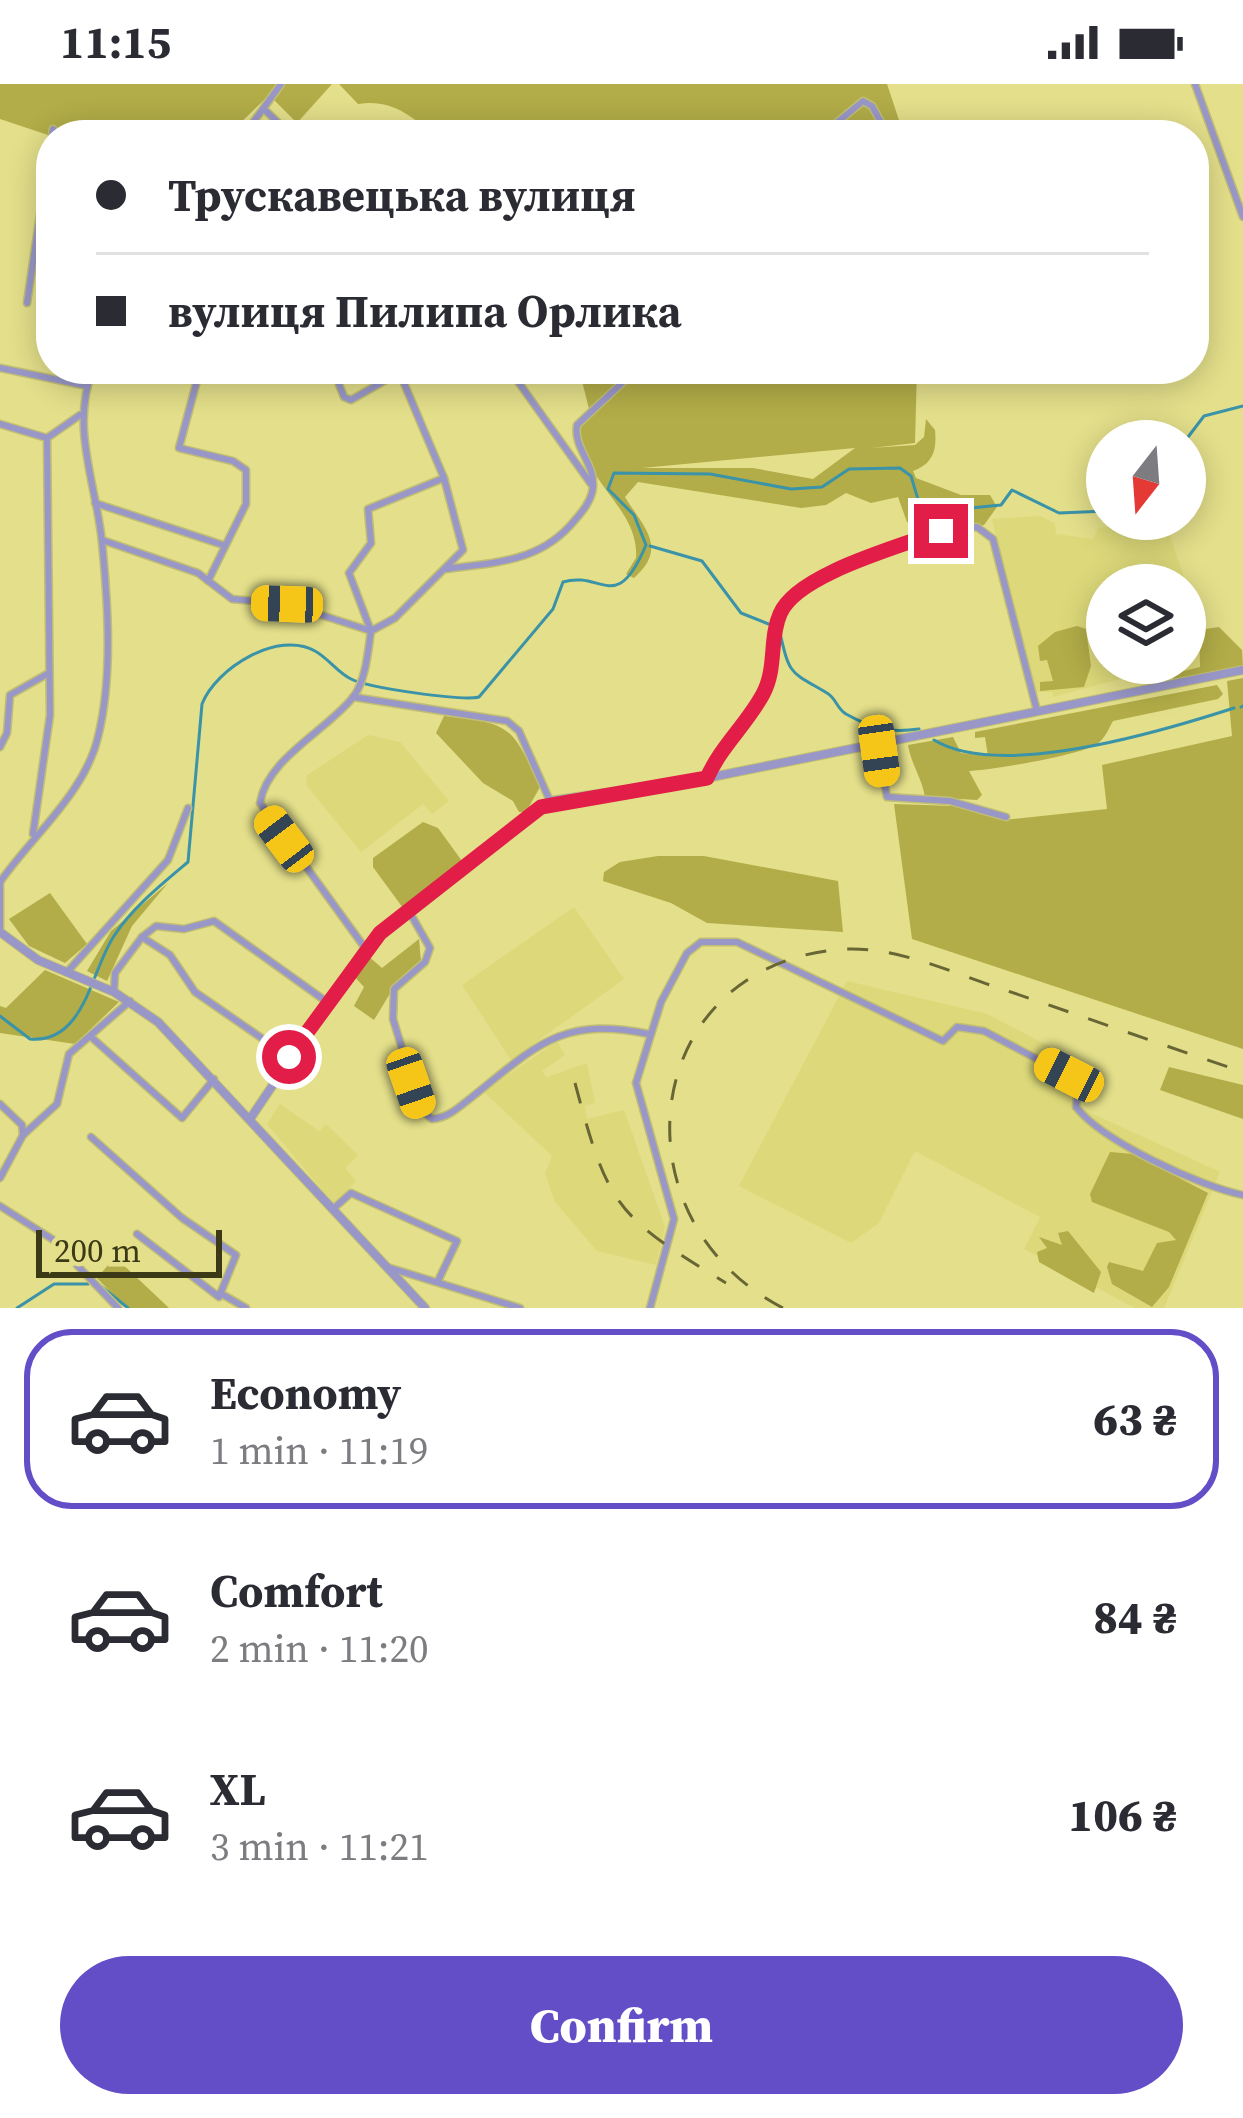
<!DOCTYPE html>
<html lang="en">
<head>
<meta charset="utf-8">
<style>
	:root { --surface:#fff; --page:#f2f2f3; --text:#2b2b33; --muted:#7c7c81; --line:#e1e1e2; --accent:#644ec7 }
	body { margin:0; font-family:"Source Serif 4",serif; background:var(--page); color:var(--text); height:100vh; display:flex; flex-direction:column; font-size:45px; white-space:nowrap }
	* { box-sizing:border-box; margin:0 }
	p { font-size:39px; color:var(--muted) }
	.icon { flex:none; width:66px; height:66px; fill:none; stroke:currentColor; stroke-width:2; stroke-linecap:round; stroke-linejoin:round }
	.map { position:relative; height:1224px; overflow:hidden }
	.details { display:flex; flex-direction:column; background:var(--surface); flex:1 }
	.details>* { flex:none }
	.hud { position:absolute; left:36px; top:36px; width:1173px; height:264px; border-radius:48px; box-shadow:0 6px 30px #0003; display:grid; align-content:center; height:264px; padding:0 60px; background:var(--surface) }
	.needle { width:78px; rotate:197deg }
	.tools { position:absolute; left:1086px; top:336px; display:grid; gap:24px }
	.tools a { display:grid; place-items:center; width:120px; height:120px; border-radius:50%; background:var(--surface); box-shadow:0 6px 30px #0003; font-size:60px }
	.scale { position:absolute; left:36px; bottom:30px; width:186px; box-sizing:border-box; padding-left:12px; border:6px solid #3b3916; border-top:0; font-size:33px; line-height:42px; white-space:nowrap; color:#3b3916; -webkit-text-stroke:9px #e3df8a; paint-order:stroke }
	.end { position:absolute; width:54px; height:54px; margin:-27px; border:15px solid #e11d48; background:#fff; box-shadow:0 0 0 6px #fff }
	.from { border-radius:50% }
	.car { position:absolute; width:36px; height:72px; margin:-36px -18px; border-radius:15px; box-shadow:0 0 9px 3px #0007; background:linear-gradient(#f5c518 24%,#345 0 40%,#f5c518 0 76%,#345 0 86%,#f5c518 0) }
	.hud b { display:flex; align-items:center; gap:42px; height:114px; font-size:45px }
	.hud b+b { border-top:3px solid var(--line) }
	.hud i { width:30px; height:30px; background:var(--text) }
	ul { padding:21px 0 0; list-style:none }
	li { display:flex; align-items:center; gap:36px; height:180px; margin:0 24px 18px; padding:0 36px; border:6px solid transparent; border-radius:48px }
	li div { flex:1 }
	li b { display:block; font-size:45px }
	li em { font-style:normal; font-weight:800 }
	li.current { border-color:var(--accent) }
	li>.icon { width:108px; height:108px; stroke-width:1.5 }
	.action { display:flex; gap:24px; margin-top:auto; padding:24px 60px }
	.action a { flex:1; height:138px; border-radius:72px; background:var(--accent); color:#fff; font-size:48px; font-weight:800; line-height:138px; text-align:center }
	.status { display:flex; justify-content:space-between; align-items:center; height:84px; padding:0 60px; background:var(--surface); direction:ltr }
	.status svg { height:33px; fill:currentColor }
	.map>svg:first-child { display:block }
</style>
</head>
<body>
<div class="status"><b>11:15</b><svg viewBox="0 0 49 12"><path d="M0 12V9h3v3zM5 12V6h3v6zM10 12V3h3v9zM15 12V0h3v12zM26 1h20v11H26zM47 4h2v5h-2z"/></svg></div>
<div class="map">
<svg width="1243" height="1224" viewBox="0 0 1243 1224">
	<rect width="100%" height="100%" fill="#e3df8a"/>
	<g fill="#ddd97a" fill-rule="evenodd">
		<path d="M1040,432l15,7 1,11 37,5 5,-11 67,-7 49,145 -59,13 -5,-8 -97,26 -1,-5h-18l-42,-173zM1107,501h78v78h-78z"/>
		<path d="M368,651l32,7 49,59 -17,13 -9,-10 -62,48 -54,-66 -1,-10z"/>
		<path d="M574,823l50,72 -113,81 -49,-75z"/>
		<path d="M847,897l140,33 106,55 -13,39 140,64 -56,136h-29l-111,-59 16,-32 -125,-66 -36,72 -28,20 -112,-57z"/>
		<path d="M557,957l8,14 -23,16 5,6 40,-14 8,40 -10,3 2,13 37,-9 41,117 -9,38 -59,-14 -42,-49 -10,-29 7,-17 -68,-64z"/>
		<path d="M280,1020l39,27 7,-7 32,31 -13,13 11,13 -22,23 -67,-80z"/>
	</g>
	<g fill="#b2ad48" fill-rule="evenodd">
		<path d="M0,0h332l-35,39 -28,-28 -41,40 -177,1 -51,-17z"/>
		<path d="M339,0h548l17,51h-469c-26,-20 -43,-36 -77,-31z"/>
		<path d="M579,285h338l-2,74 -44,5 44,-3 9,-8 2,-18 9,11c2,20 -2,34 -22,41l3,7 45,17h29l7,12 -13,18 -61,7 -16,-10 -9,-25 -27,6 -25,-10 -20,12 -25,3 -163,-26 -13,15c18,30 44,50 9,81l-8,-4 10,-16c4,-51 -60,-80 -56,-133l11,-8zM855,364l-42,31 -60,-11h-111z"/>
		<path d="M1077,542l9,3 5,37 -7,21 -44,4v-9l13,-1 -6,-21 -7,1 -2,-15 17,-14z"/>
		<path d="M1219,543l23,23 1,17 -70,12 -1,-5 28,-7 -1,-37z"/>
		<path d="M1243,594v371l-331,-110 -18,-135 60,2 49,14 104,-11 -5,-44 130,-29 -5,-55z"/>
		<path d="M1217,601l6,9 -5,5 -105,22c-4,7 -8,18 -16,23 -16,11 -105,26 -128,27l13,24 -5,5 -52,-3c-3,-19 -14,-33 -17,-52l45,-8 8,16 27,3 -3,-19 -10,1v-6z"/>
		<path d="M444,632c67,7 68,10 96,71l-14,25h-7l-6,-11 -30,-18 -47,-50z"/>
		<path d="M423,738l15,6 24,33 -59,47 -30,-41v-9z"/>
		<path d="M658,772h46l134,25 5,51 -136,-9 -36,-20 -68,-22 1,-9 16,-10z"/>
		<path d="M168,799l-36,43 -25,55 -20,-10 24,-40z"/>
		<path d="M50,809l37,51 -22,19 -36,-17 -20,-27z"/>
		<path d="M419,855l2,22 -24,21 -23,38 -20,-14 10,-19 -11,-12 14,-20 15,13z"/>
		<path d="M45,886l74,32 -44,42 -75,-11v-27l6,2z"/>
		<path d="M1169,983l74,18v34l-83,-29z"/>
		<path d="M1110,1068l23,2 75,39 -39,94 -17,20 -40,-23 -5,-17 2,-5 34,9 14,-28 19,-3 -7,-8 -77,-30 -2,-8z"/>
		<path d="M1068,1147l33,41 -7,21 -55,-31 -2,-10 10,-4 -8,-11 23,8 -4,-12z"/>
		<path d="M115,1173l54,51h-43l-29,-30z"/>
	</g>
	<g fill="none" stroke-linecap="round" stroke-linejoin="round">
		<g stroke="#3a93a8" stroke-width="3">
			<path d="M1185,357l19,-25 39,-10"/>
			<path d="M650,462l52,15 39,52 30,12"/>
			<path d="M779,545c11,47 9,41 48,64 9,5 10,16 19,21 27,15 43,19 73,15"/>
			<path d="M1241,623l2,-1"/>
			<path d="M934,656c66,40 229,-9 300,-32"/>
			<path d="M0,932l30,23c55,5 61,-69 84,-103 18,-28 49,-53 74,-74l14,-158c14,-36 76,-74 113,-53 13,7 23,22 36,28 18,9 110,22 128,18l74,-88 10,-27c39,-12 53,34 83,-37l-12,-30 -26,-26 6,-16 96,1 81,15 31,-2 27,-18 51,-1 11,8 9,30 10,6 71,-7 11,-15 47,23 48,-2"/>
			<path d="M102,1203l26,21"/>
			<path d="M17,1224l37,-24h34"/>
		</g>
		<defs>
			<g id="minor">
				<path d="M1195,0l48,133"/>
				<path d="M266,27l25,24"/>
				<path d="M52,51l1,-6"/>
				<path d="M244,51l37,-51"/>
				<path d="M822,51l41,-34 9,5 16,29"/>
				<path d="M27,219l24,-163"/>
				<path d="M0,284l87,18"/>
				<path d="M200,285l-21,79 54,13 13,9v34l-38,77"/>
				<path d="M333,285l11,28 7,3 47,-27"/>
				<path d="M509,285l82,115"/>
				<path d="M0,340l47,14 33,-23"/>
				<path d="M95,419l128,42"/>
				<path d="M102,456l96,33 34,26 55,5 84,27"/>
				<path d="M447,485c50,-7 94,-7 128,-49 8,-9 17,-20 18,-33 2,-24 -20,-39 -16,-62l60,-56"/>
				<path d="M371,547l24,-13 68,-68 -19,-72 -46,-109"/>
				<path d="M371,547l-22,-58 22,-30 -3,-34 76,-31"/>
				<path d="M353,613l154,24 12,10 31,70"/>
				<path d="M878,661l9,52 63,4 56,16"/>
				<path d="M0,663l7,-14 3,-38 39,-22"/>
				<path d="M707,694c13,-32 40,-54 56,-84 14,-27 4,-65 21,-88 26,-36 150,-79 193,-79l16,12 44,172"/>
				<path d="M33,750l17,-119 -3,-277"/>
				<path d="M0,798c32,-46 85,-89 98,-145 15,-61 10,-133 4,-195 -6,-59 -32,-115 -9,-173"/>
				<path d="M0,798v46"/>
				<path d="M410,829l20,35 -5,14 -31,27 -1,30 28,91 11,9c16,-1 27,-12 40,-22 65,-52 90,-81 177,-63"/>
				<path d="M142,853l14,-11 28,3 30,-8 113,81"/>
				<path d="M365,864l-105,-145c7,-45 68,-73 94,-107 12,-17 14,-45 17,-65"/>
				<path d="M68,887l100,-111 20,-52"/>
				<path d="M114,908l1,-19 27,-36 28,18 25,37 94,65"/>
				<path d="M90,952l92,82 32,-39"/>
				<path d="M0,1020l22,21 1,10"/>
				<path d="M91,1053l91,81 54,37 -17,42 -82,-63"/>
				<path d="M0,1094l23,-43 34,-31 12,-50 61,-53"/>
				<path d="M0,1122l52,33 66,69"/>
				<path d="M333,1125l18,-16 106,48 -19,40"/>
				<path d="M387,1183l133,41"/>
				<path d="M220,1209l26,15"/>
				<path d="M650,1224l24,-89 -38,-136 25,-81 26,-49 14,-11h36l206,99 14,-14 27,4 95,50 -3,26c26,34 125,80 167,88"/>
			</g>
			<g id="tertiary">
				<path d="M0,848l38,28 76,32 44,30 267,286"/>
				<path d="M250,1035l115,-171 185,-147 157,-23 536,-108"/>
			</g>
		</defs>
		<use href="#minor" stroke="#c1be73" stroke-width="9"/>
		<use href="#tertiary" stroke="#c1be73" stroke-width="10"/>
		<use href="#minor" stroke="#9997c8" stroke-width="6"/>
		<use href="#tertiary" stroke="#9997c8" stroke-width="8"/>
		<g stroke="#696636" stroke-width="3" stroke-dasharray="21 21" stroke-linecap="butt">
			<path d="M575,999c33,124 41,133 151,200"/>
			<path d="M783,1224c-171,-88 -144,-337 51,-358 57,-7 115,22 168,39 80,27 160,56 241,83"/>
		</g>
	</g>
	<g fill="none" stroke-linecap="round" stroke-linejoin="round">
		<path stroke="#e11d48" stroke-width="15" d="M289,973l91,-124 161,-126 166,-29c14,-32 40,-54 56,-84 14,-26 6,-55 17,-80 16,-40 122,-68 161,-83"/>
	</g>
</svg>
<div class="tools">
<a><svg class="needle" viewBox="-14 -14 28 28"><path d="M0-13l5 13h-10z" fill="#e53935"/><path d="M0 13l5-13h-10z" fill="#7c7c81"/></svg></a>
<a><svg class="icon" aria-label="layers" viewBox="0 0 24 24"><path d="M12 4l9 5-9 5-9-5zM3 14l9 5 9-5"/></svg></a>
</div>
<div class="scale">200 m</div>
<i class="end from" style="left:289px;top:973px"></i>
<i class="end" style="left:941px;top:447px"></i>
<i class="car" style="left:287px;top:520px;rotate:272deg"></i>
<i class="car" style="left:879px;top:667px;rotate:172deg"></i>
<i class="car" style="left:284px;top:755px;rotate:323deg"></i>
<i class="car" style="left:1069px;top:991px;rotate:297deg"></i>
<i class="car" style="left:411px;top:999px;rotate:161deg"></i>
<div class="hud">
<b><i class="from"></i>Трускавецька вулиця</b>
<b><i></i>вулиця Пилипа Орлика</b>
</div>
</div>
<section class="details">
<ul>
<li class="current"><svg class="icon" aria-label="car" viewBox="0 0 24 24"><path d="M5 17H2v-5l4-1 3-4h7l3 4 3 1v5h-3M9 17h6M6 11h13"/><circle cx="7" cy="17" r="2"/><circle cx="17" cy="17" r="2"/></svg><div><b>Economy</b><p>1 min · 11:19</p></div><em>63 ₴</em></li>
<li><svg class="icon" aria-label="car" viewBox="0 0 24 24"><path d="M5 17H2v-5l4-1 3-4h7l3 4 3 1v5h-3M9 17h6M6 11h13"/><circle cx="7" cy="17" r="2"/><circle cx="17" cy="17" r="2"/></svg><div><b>Comfort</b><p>2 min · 11:20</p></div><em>84 ₴</em></li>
<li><svg class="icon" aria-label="car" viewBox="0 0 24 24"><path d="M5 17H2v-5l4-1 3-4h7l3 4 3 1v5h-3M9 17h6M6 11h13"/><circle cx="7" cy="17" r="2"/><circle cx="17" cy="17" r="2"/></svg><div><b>XL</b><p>3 min · 11:21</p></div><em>106 ₴</em></li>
</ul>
<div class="action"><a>Confirm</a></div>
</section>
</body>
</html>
